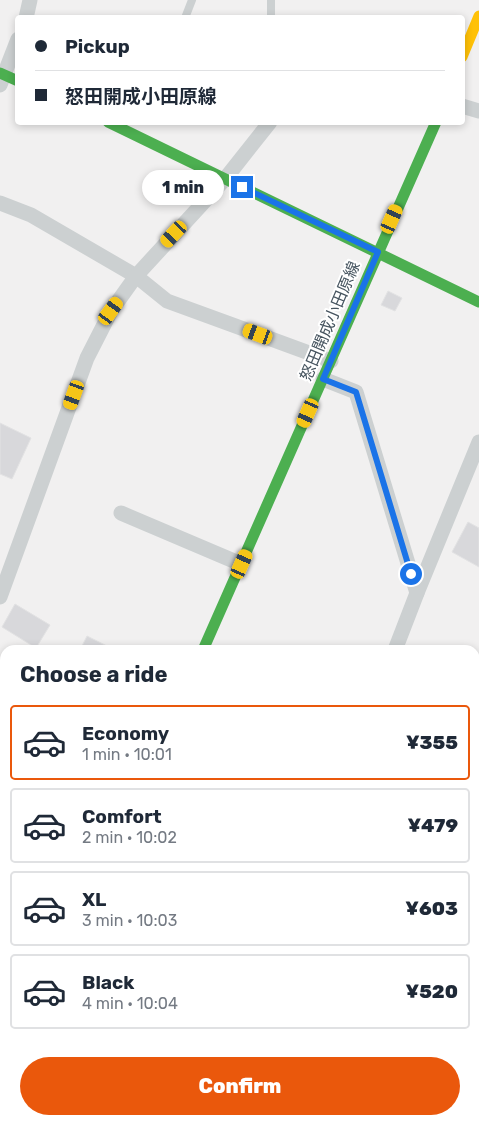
<!DOCTYPE html>
<html lang="en">
<head>
<meta charset="utf-8">
<style>
	:root { --surface:#fff; --page:#f6f6f7; --text:#1f2937; --muted:#747a83; --line:#e0e1e3; --accent:#ea580c }
	body { margin:0; font-family:Rubik,"Noto Sans JP",sans-serif; background:var(--page); color:var(--text); height:100vh; display:flex; flex-direction:column; font-size:19px; white-space:nowrap }
	* { box-sizing:border-box; margin:0 }
	p { font-size:16px; color:var(--muted) }
	.icon { flex:none; width:28px; height:28px; fill:none; stroke:currentColor; stroke-width:2; stroke-linecap:round; stroke-linejoin:round }
	.map { position:relative; flex:1; overflow:hidden }
	.sheet { position:absolute; left:0px; top:645px; width:480px; height:480px; display:flex; flex-direction:column; background:var(--surface); border-radius:15px 15px 0 0; box-shadow:0 2px 8px #0003 }
	.sheet>* { flex:none }
	.top-card { position:absolute; left:15px; top:15px; width:450px; height:110px; border-radius:5px; box-shadow:0 2px 8px #0003; display:grid; align-content:center; height:110px; padding:0 20px; background:var(--surface) }
	.end { position:absolute; width:22px; height:22px; margin:-11px; border:6px solid #1a73e8; background:#fff; box-shadow:0 0 0 2px #fff }
	.from { border-radius:50% }
	.bubble { position:absolute; height:35px; border-radius:18px; background:var(--surface); box-shadow:0 2px 8px #0003; font-size:16px; font-weight:800; line-height:35px; text-align:center }
	.car { position:absolute; width:15px; height:30px; margin:-15px -8px; border-radius:6px; box-shadow:0 0 4px 1px #0007; background:linear-gradient(#f5c518 24%,#345 0 40%,#f5c518 0 76%,#345 0 86%,#f5c518 0) }
	.top-card b { display:flex; align-items:center; gap:18px; height:48px; font-size:19px }
	.top-card b+b { border-top:1px solid var(--line) }
	.top-card i { width:12px; height:12px; background:var(--text) }
	ul { padding:0; list-style:none }
	li { display:flex; align-items:center; gap:15px; height:75px; margin:0 10px 8px; padding:0 10px; border:2px solid var(--line); border-radius:5px }
	li div { flex:1 }
	li b { display:block; font-size:19px }
	li em { font-style:normal; font-weight:800 }
	li.active { border-color:var(--accent) }
	li>.icon { width:45px; height:45px; stroke-width:1.5 }
	h2 { padding:0 20px; font-size:22px; line-height:60px }
	.button { display:flex; gap:10px; margin-top:auto; padding:10px 20px }
	.button a { flex:1; height:58px; border-radius:30px; background:var(--accent); color:#fff; font-size:20px; font-weight:800; line-height:58px; text-align:center }
	.map>svg:first-child { display:block }
</style>
</head>
<body>
<div class="map">
<svg width="479" height="1125" viewBox="0 0 479 1125">
	<rect width="100%" height="100%" fill="#f1f0f0"/>
	<g fill="#d8d8db" stroke="#e2e2e3">
		<path d="M388,291l14,7 -7,13 -14,-6z"/>
		<path d="M0,423l31,15 -19,41 -12,-5z"/>
		<path d="M468,522l11,6v39l-27,-15z"/>
		<path d="M15,604l35,21 -14,23 -34,-21z"/>
		<path d="M87,636l28,14h-35z"/>
		<path d="M475,665l4,2v42l-4,-2z"/>
		<path d="M475,728l4,2v26l-4,-2z"/>
		<path d="M475,842l4,1v26l-4,-1z"/>
		<path d="M478,915l1,1v26l-4,-1v-20z"/>
		<path d="M0,951h5v30l-2,1z"/>
		<path d="M475,957l4,1 -1,25 -3,-1z"/>
		<path d="M12,1120h21l9,5h-33z"/>
		<path d="M170,1120h32l4,2 -2,3h-36z"/>
	</g>
	<g fill="none" stroke-linecap="round" stroke-linejoin="round">
		<g stroke="#ccd0d1" stroke-width="8">
			<path d="M271,0v18"/>
			<path d="M185,18l7,-18"/>
			<path d="M157,1125l3,-5"/>
		</g>
		<g stroke="#ccd0d1" stroke-width="15">
			<path d="M26,18l4,-18"/>
			<path d="M0,85l18,-46"/>
			<path d="M462,106l17,5"/>
			<path d="M0,203l31,12 105,61 31,25 164,60"/>
			<path d="M323,379l33,13 61,201 -22,57"/>
			<path d="M121,513l120,51"/>
			<path d="M417,593l62,-151"/>
			<path d="M0,597l87,-239 24,-47 25,-35 89,-97 45,-57"/>
			<path d="M475,769l4,2"/>
			<path d="M475,1077l4,-10"/>
			<path d="M280,1125l1,-5"/>
			<path d="M455,1125l2,-5"/>
		</g>
		<g stroke="#4caf50" stroke-width="11">
			<path d="M0,73l18,8"/>
			<path d="M108,122l371,180"/>
			<path d="M203,650l233,-528"/>
			<path d="M0,1083l5,-9"/>
		</g>
		<path stroke="#ffc107" stroke-width="11" d="M462,57l17,-41"/>
		<path stroke="#c62828" stroke-width="11" d="M237,1120l12,5"/>
	</g>
	<g fill="none" stroke-linecap="round" stroke-linejoin="round">
		<path stroke="#1a73e8" stroke-width="6" d="M242,187l136,65 -55,127 33,13 55,182"/>
	</g>
	<g text-anchor="middle" dominant-baseline="central" stroke-width="4" stroke-linejoin="round" paint-order="stroke">
		<g font-size="16" fill="#46545f" stroke="#fff">
			<text transform="translate(330 321) rotate(-67)">怒田開成小田原線</text>
		</g>
	</g>
</svg>
<i class="end from" style="left:411px;top:574px"></i>
<i class="end" style="left:242px;top:187px"></i>
<div class="bubble" style="left:142px;top:170px;width:82px">1 min</div>
<i class="car" style="left:392px;top:219px;rotate:24deg"></i>
<i class="car" style="left:174px;top:234px;rotate:223deg"></i>
<i class="car" style="left:111px;top:311px;rotate:36deg"></i>
<i class="car" style="left:258px;top:334px;rotate:290deg"></i>
<i class="car" style="left:74px;top:395px;rotate:200deg"></i>
<i class="car" style="left:308px;top:413px;rotate:204deg"></i>
<i class="car" style="left:242px;top:564px;rotate:24deg"></i>
<div class="top-card">
<b><i class="from"></i>Pickup</b>
<b><i></i>怒田開成小田原線</b>
</div>
<section class="sheet">
<h2>Choose a ride</h2>
<ul>
<li class="active"><svg class="icon" aria-label="car" viewBox="0 0 24 24"><path d="M5 17H2v-5l4-1 3-4h7l3 4 3 1v5h-3M9 17h6M6 11h13"/><circle cx="7" cy="17" r="2"/><circle cx="17" cy="17" r="2"/></svg><div><b>Economy</b><p>1 min · 10:01</p></div><em>¥355</em></li>
<li><svg class="icon" aria-label="car" viewBox="0 0 24 24"><path d="M5 17H2v-5l4-1 3-4h7l3 4 3 1v5h-3M9 17h6M6 11h13"/><circle cx="7" cy="17" r="2"/><circle cx="17" cy="17" r="2"/></svg><div><b>Comfort</b><p>2 min · 10:02</p></div><em>¥479</em></li>
<li><svg class="icon" aria-label="car" viewBox="0 0 24 24"><path d="M5 17H2v-5l4-1 3-4h7l3 4 3 1v5h-3M9 17h6M6 11h13"/><circle cx="7" cy="17" r="2"/><circle cx="17" cy="17" r="2"/></svg><div><b>XL</b><p>3 min · 10:03</p></div><em>¥603</em></li>
<li><svg class="icon" aria-label="car" viewBox="0 0 24 24"><path d="M5 17H2v-5l4-1 3-4h7l3 4 3 1v5h-3M9 17h6M6 11h13"/><circle cx="7" cy="17" r="2"/><circle cx="17" cy="17" r="2"/></svg><div><b>Black</b><p>4 min · 10:04</p></div><em>¥520</em></li>
</ul>
<div class="button"><a>Confirm</a></div>
</section>
</div>
</body>
</html>
